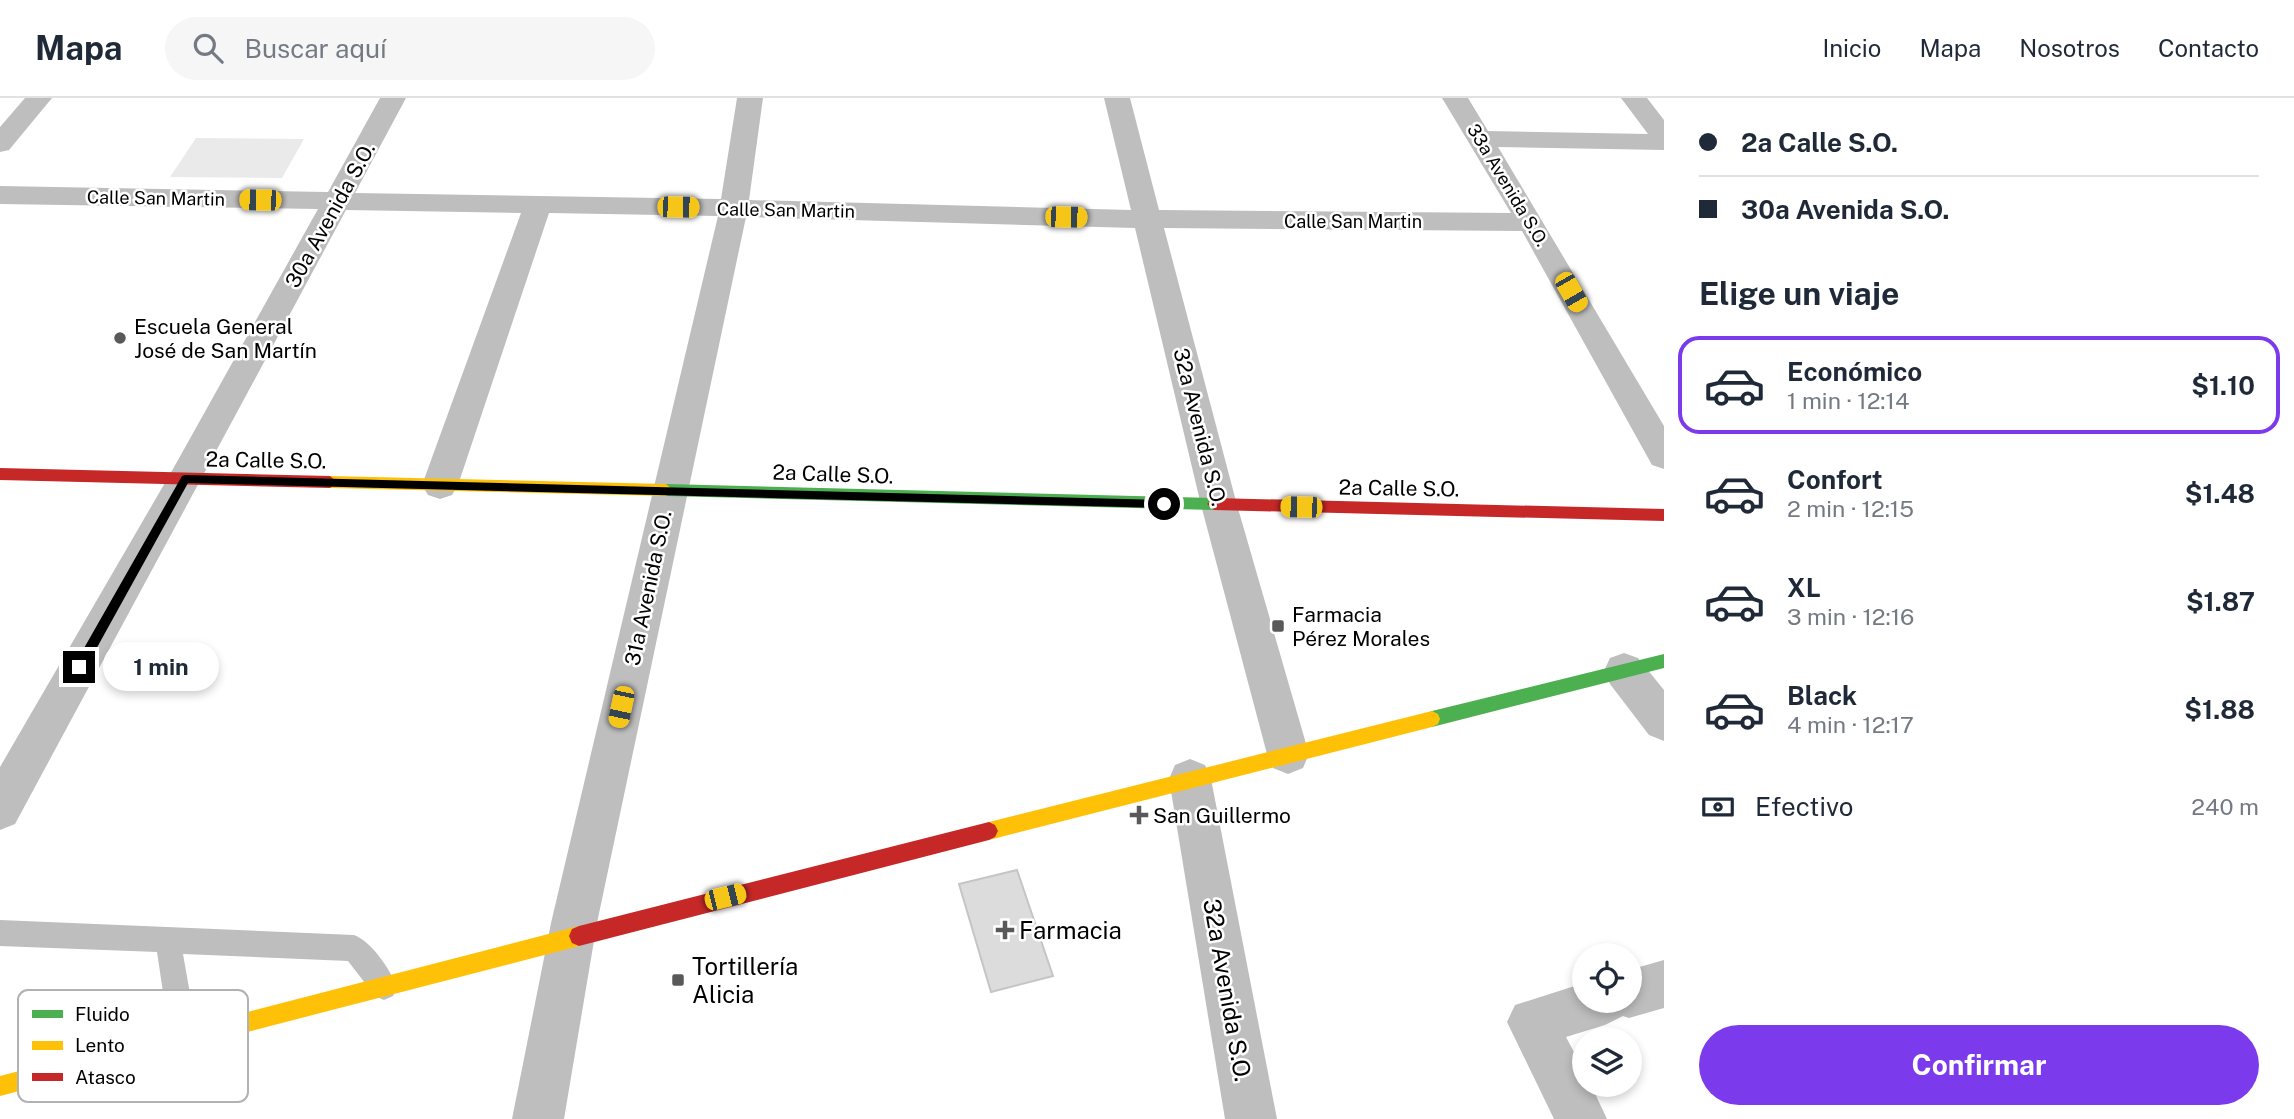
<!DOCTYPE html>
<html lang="es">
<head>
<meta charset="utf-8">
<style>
	:root { --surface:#fff; --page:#f6f6f7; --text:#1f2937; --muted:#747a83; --line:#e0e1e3; --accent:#7c3aed }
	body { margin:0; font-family:"Public Sans",sans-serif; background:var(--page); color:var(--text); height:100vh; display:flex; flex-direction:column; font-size:26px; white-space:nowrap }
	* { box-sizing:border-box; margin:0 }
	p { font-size:23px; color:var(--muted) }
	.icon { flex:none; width:38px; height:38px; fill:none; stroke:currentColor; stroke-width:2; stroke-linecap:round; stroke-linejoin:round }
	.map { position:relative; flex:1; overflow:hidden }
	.panel { display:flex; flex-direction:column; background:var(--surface); width:630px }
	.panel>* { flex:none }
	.top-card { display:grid; align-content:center; height:154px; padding:0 35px; background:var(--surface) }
	.controls { position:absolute; left:1572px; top:845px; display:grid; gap:14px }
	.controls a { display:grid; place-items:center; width:70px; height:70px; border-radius:50%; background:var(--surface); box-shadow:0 4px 10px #0003; font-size:35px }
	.end { position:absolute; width:32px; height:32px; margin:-16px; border:9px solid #000; background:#fff; box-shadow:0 0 0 4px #fff }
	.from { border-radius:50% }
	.bubble { position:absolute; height:49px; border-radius:24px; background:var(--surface); box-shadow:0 4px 10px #0003; font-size:23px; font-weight:700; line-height:49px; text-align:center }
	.car { position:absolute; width:21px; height:42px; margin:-21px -10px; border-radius:9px; box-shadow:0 0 5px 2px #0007; background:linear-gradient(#f5c518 24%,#345 0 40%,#f5c518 0 76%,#345 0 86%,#f5c518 0) }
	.top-card b { display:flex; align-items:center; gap:24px; height:66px; font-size:26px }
	.top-card b+b { border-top:2px solid var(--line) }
	.top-card i { width:18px; height:18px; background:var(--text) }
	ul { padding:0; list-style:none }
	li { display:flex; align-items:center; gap:21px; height:98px; margin:0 14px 10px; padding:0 21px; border:4px solid transparent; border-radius:21px }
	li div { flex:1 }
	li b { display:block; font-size:26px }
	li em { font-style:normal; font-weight:700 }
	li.current { border-color:var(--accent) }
	li>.icon { width:63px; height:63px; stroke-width:1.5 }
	h2 { padding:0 35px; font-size:32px; line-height:84px }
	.pay { display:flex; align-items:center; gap:18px; height:77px; padding:0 35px; font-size:26px }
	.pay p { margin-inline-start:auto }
	.cta { display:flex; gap:14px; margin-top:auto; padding:14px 35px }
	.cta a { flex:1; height:80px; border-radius:42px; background:var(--accent); color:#fff; font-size:28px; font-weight:700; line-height:80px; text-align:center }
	header { display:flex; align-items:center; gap:42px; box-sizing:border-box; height:98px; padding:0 35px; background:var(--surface); border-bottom:2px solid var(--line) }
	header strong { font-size:33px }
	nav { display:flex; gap:38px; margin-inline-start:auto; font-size:24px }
	.search { width:490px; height:63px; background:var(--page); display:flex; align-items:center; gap:18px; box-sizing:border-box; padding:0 24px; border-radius:38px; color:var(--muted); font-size:26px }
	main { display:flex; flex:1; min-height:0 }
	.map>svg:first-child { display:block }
</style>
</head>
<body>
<header>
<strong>Mapa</strong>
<div class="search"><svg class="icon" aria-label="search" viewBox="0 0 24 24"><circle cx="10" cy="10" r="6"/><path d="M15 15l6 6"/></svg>Buscar aquí</div>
<nav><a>Inicio</a><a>Mapa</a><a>Nosotros</a><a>Contacto</a></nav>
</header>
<main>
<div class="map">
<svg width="1664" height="1021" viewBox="0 0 1664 1021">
	<rect width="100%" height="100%" fill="#fff"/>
	<path fill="#eaeaea" d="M196,40l108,1 -22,39 -112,-1z"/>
	<path fill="#dcdcdc" stroke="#c5c5c5" stroke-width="2" d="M1017,772l36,106 -62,16 -32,-108z"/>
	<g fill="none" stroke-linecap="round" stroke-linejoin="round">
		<path fill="#bebebe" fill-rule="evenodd" d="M0,822l354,15c18,7 36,34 43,52l-4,9 -9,4 -9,-4 -27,-35 -165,-7 15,85 -4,10 -10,4 -10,-4 -4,-10 -13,-87 -157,-6z"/>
		<g fill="#bebebe" fill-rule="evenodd">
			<path d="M25,0h27l-43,52 -9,2v-25z"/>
			<path d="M380,0h26l-51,95 366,6 16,-101h26l-14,102 382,10 -27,-112h26l29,112 352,3 -69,-115h26l20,33 160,3 -27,-36h26l17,22v30l-166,-3 166,279v43l-12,-4 -130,-234 -358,-3 73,277 72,249 -6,14 -15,6 -15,-6 -6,-14 -66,-249 -66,-277 -389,-11 -149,706 -33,196h-52l39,-196 167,-707 -169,-3 -91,272 -6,10 -12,4 -12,-4 -6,-10 99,-272 -175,-3 -331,614 -15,6v-63l173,-298 145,-260 -318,-5v-18l328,6z"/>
			<path d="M1624,555l14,5 26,32v51l-15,-6 -39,-51 -6,-13 6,-13z"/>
			<path d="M1190,661l15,6 6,14 66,340h-52l-56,-340 6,-14z"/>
			<path d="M1664,862v48l-35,10 -6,-2 -18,9 -39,12 18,34v14h7l16,34h-53l-47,-97 8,-17 69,-22v18h45v-31z"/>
		</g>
		<g fill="#4caf50" fill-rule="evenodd">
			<path d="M666,386l548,14 7,6 -7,6 -548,-14 -7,-6z"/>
			<path d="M1664,556v14l-232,59 -6,-3 -2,-5 2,-5 6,-3z"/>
		</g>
		<g fill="#ffc107" fill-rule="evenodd">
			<path d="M330,378l336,8 7,6 -7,6 -336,-8 -7,-6z"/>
			<path d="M1432,613l6,3 2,5 -2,5 -6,3 -443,113 -6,-3 -3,-6 3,-6 6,-3z"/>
			<path d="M579,828l7,3 3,7 -3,7 -7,3 -579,150v-20z"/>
		</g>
		<g fill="#c62828" fill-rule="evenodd">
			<path d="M0,370l330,8 7,6 -7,6 -330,-8z"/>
			<path d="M1214,400l450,11v12l-450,-11 -7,-6z"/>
			<path d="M989,724l6,3 3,6 -3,6 -6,3 -410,106 -7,-3 -3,-7 3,-7 7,-3z"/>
		</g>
	</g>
	<path fill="#000" d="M185,377l979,25 6,4 -6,4 -976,-25 -104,188h-9v-7l107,-188z"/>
	<g fill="#595959" stroke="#fff" stroke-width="2.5">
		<circle cx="120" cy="240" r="7"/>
		<rect x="1271" y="521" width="14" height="14" rx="3.5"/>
		<path d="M1135.5 706.5h7v7h7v7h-7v7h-7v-7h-7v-7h7z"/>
		<path d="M1001.5 821.5h7v7h7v7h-7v7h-7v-7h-7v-7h7z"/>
		<rect x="671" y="875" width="14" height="14" rx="3.5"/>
	</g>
	<g text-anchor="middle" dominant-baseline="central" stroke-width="5" stroke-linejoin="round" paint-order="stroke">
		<g font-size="18" fill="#000" stroke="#fff">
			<text transform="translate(1508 87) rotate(59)">33a Avenida S.O.</text>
			<text transform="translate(156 100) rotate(1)">Calle San Martin</text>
			<text transform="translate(786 112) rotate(1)">Calle San Martin</text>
			<text x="1353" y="123">Calle San Martin</text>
		</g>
		<g font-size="21" fill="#000" stroke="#fff">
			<text transform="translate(330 117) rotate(-61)">30a Avenida S.O.</text>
			<text transform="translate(1200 329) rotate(76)">32a Avenida S.O.</text>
			<text transform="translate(266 362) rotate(1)">2a Calle S.O.</text>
			<text transform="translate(833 376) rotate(2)">2a Calle S.O.</text>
			<text transform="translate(1399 390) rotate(1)">2a Calle S.O.</text>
			<text transform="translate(648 490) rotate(-78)">31a Avenida S.O.</text>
		</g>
		<g font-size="21" fill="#000" stroke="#fff" text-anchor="start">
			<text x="134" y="228">Escuela General<tspan x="134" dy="24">José de San Martín</tspan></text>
			<text x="1292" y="516">Farmacia<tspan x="1292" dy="24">Pérez Morales</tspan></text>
			<text x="1153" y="717">San Guillermo</text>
		</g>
		<g font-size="24" fill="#000" stroke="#fff" text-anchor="start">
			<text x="1019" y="832">Farmacia</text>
			<text x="692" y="868">Tortillería<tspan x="692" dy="28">Alicia</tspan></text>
		</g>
		<g font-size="24" fill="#000" stroke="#fff">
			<text transform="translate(1228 892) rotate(80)">32a Avenida S.O.</text>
		</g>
	</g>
	<rect x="18" y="892" width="230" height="112" rx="10" fill="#fff" stroke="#b2b2b2" stroke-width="2"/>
	<rect x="32" y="912" width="31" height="8" fill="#4caf50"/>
	<rect x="32" y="943" width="31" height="9" fill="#ffc107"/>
	<rect x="32" y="975" width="31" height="8" fill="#c62828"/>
	<g font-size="19" fill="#000">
		<text x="75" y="923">Fluido</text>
		<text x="75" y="954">Lento</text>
		<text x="75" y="986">Atasco</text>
	</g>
</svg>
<div class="controls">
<a><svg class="icon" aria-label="locate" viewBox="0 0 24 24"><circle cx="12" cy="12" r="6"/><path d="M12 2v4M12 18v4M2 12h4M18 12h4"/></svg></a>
<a><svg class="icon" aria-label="layers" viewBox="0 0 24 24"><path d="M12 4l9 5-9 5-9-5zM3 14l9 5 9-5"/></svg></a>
</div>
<i class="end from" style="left:1164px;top:406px"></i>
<i class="end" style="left:79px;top:569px"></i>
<div class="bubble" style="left:103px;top:544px;width:116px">1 min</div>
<i class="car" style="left:260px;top:102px;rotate:271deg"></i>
<i class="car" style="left:678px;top:109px;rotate:91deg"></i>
<i class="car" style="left:1066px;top:119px;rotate:91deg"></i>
<i class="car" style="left:1571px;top:194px;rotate:150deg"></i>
<i class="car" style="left:1301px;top:409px;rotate:271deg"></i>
<i class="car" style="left:621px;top:609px;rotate:192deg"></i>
<i class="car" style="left:725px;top:799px;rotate:76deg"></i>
</div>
<section class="panel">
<div class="top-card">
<b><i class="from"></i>2a Calle S.O.</b>
<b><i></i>30a Avenida S.O.</b>
</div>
<h2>Elige un viaje</h2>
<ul>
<li class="current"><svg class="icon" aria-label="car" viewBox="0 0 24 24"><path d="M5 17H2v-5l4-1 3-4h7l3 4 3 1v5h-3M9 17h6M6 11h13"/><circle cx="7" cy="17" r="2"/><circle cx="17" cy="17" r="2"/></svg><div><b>Económico</b><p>1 min · 12:14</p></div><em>$1.10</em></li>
<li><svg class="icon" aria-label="car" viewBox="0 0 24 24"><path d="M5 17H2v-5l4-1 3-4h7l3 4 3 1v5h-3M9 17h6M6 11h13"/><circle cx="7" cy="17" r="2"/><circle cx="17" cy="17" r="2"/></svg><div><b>Confort</b><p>2 min · 12:15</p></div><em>$1.48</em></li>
<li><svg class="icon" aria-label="car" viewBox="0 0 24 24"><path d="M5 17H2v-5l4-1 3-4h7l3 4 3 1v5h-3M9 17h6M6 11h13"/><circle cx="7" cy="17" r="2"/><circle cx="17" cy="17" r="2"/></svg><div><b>XL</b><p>3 min · 12:16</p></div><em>$1.87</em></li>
<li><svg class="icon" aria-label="car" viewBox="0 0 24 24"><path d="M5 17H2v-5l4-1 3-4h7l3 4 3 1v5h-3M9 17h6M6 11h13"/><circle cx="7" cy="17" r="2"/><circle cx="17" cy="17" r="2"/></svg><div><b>Black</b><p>4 min · 12:17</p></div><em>$1.88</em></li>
</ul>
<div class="pay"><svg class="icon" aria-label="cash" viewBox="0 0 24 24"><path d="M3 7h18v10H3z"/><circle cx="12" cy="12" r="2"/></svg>Efectivo<p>240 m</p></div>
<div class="cta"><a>Confirmar</a></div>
</section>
</main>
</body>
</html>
